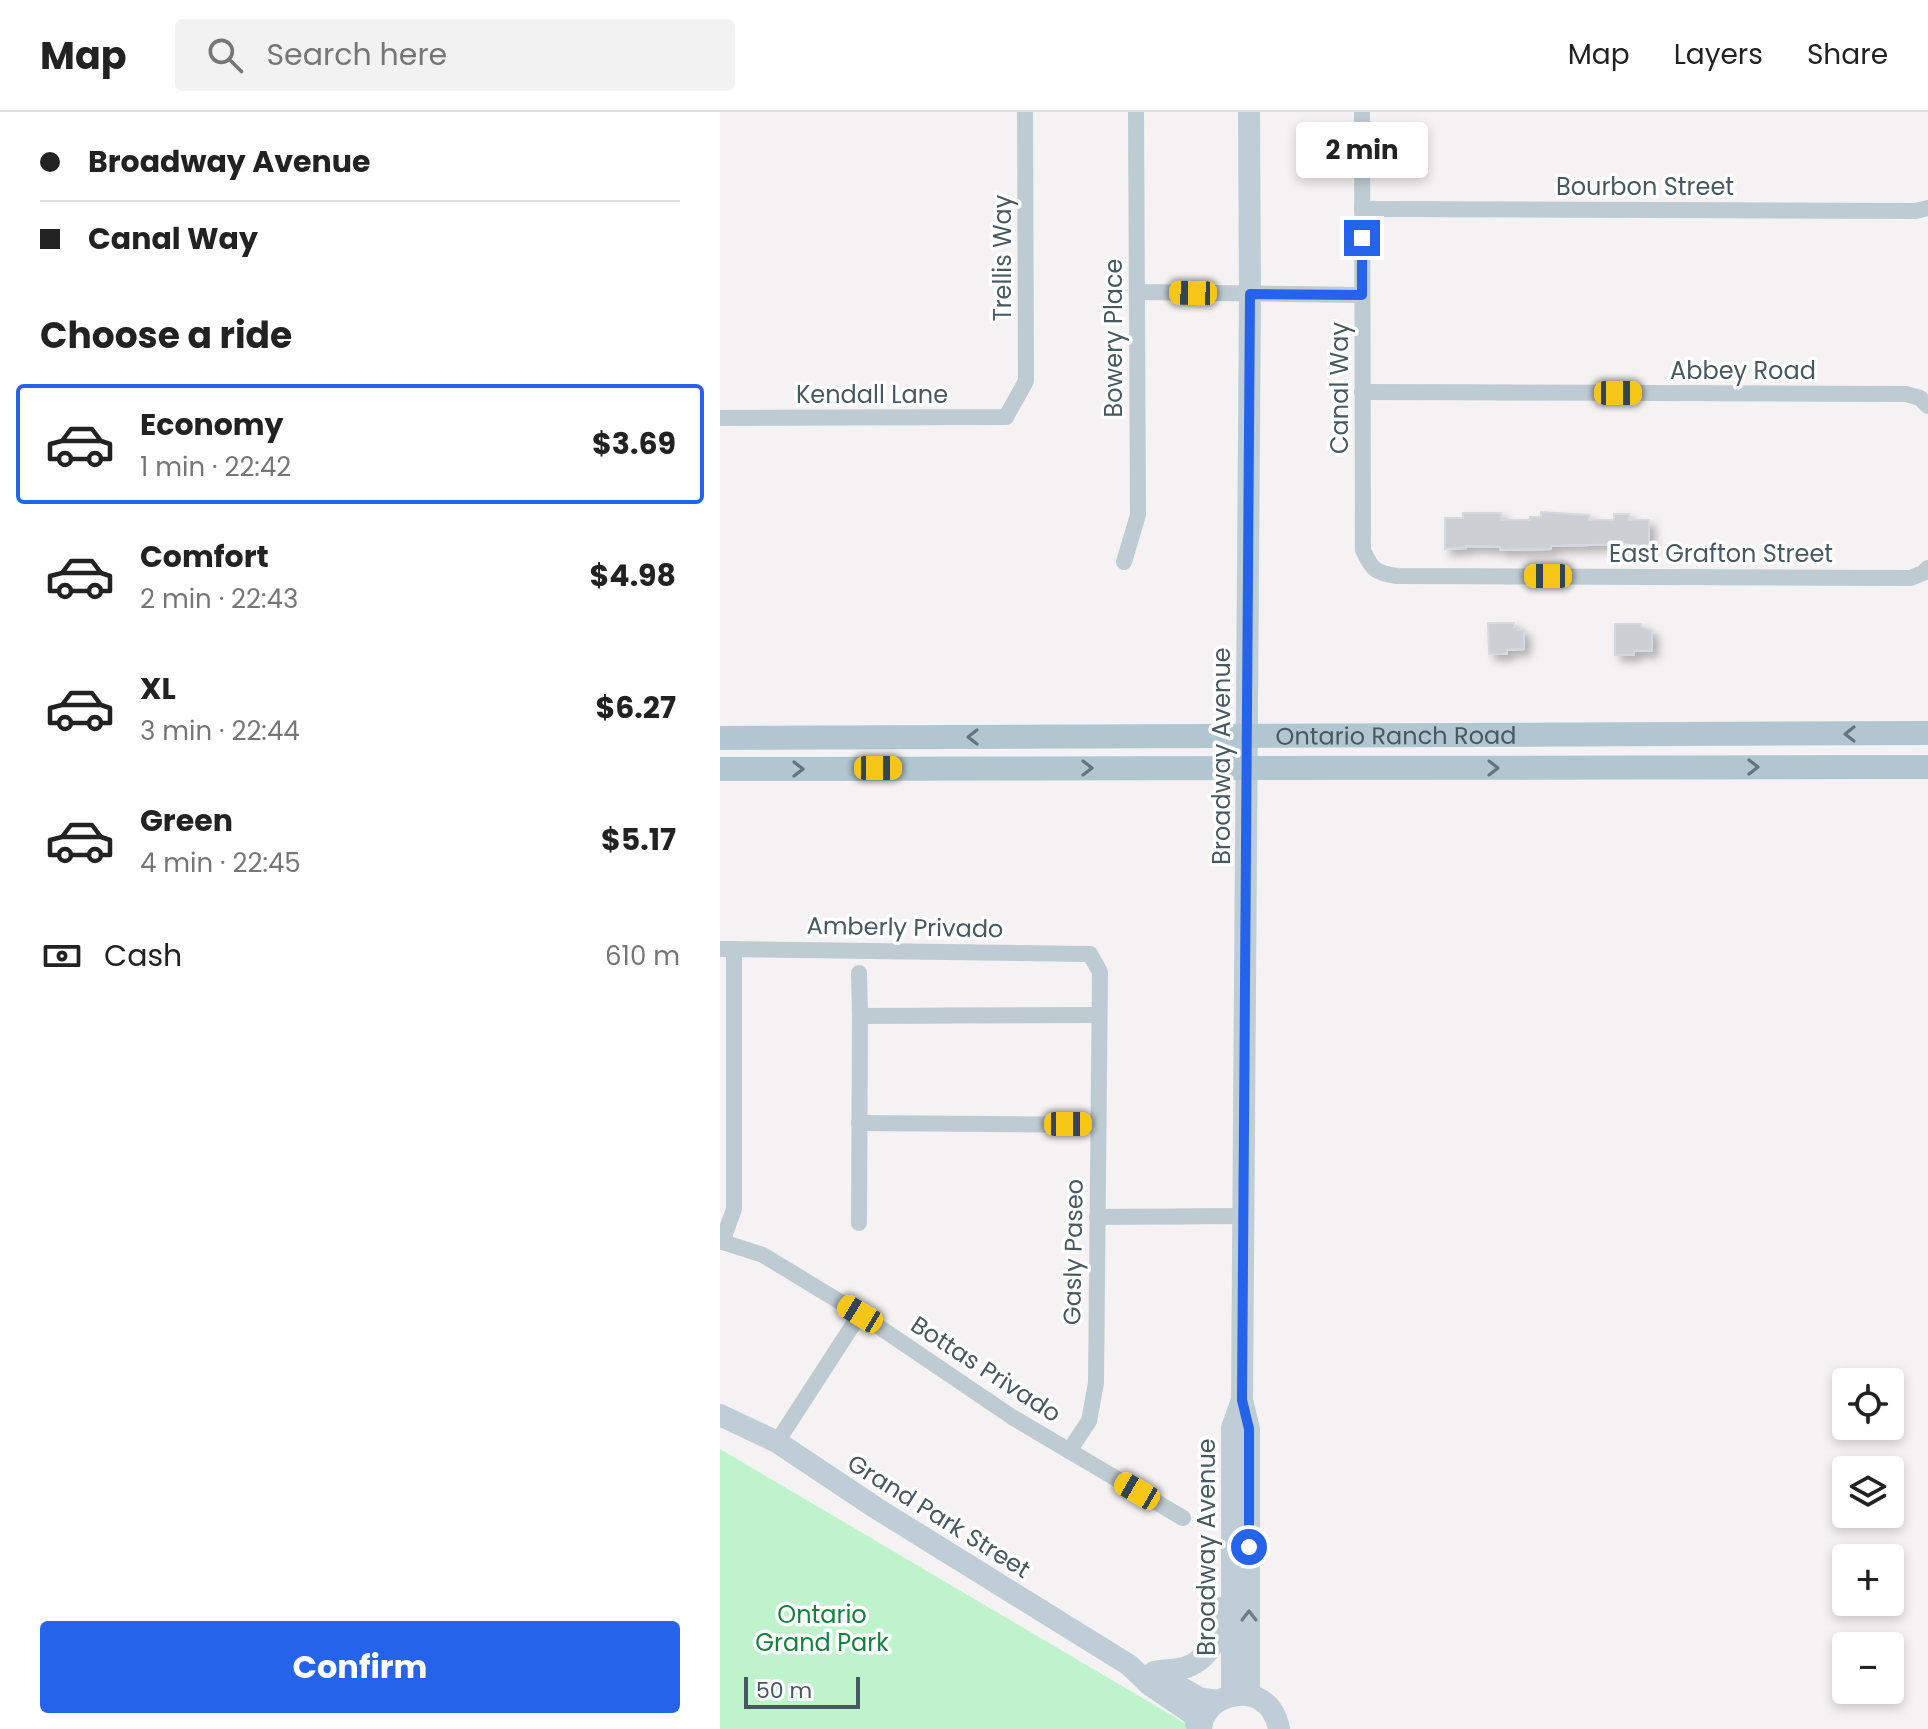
<!DOCTYPE html>
<html lang="en">
<head>
<meta charset="utf-8">
<style>
	:root { --surface:#fff; --page:#f2f2f2; --text:#222; --muted:#767676; --line:#e0e0e0; --accent:#2563eb }
	body { margin:0; font-family:Poppins,sans-serif; background:var(--page); color:var(--text); height:100vh; display:flex; flex-direction:column; font-size:30px; white-space:nowrap }
	* { box-sizing:border-box; margin:0 }
	p { font-size:26px; color:var(--muted) }
	.icon { flex:none; width:44px; height:44px; fill:none; stroke:currentColor; stroke-width:2; stroke-linecap:round; stroke-linejoin:round }
	.map { position:relative; flex:1; overflow:hidden }
	.drawer { display:flex; flex-direction:column; background:var(--surface); width:720px }
	.drawer>* { flex:none }
	.guide { display:grid; align-content:center; height:176px; padding:0 40px; background:var(--surface) }
	.buttons { position:absolute; left:1112px; top:1256px; display:grid; gap:16px }
	.buttons a { display:grid; place-items:center; width:72px; height:72px; border-radius:8px; background:var(--surface); box-shadow:0 4px 12px #0003; font-size:40px }
	.scale { position:absolute; left:24px; bottom:20px; width:116px; box-sizing:border-box; padding-left:8px; border:4px solid #485861; border-top:0; font-size:22px; line-height:28px; white-space:nowrap; color:#485861; -webkit-text-stroke:6px #fff; paint-order:stroke }
	.end { position:absolute; width:36px; height:36px; margin:-18px; border:10px solid #2563eb; background:#fff; box-shadow:0 0 0 4px #fff }
	.from { border-radius:50% }
	.bubble { position:absolute; height:56px; border-radius:8px; background:var(--surface); box-shadow:0 4px 12px #0003; font-size:26px; font-weight:700; line-height:56px; text-align:center }
	.car { position:absolute; width:24px; height:48px; margin:-24px -12px; border-radius:10px; box-shadow:0 0 6px 2px #0007; background:linear-gradient(#f5c518 24%,#345 0 40%,#f5c518 0 76%,#345 0 86%,#f5c518 0) }
	.guide b { display:flex; align-items:center; gap:28px; height:76px; font-size:30px }
	.guide b+b { border-top:2px solid var(--line) }
	.guide i { width:20px; height:20px; background:var(--text) }
	ul { padding:0; list-style:none }
	li { display:flex; align-items:center; gap:24px; height:120px; margin:0 16px 12px; padding:0 24px; border:4px solid transparent; border-radius:8px }
	li div { flex:1 }
	li b { display:block; font-size:30px }
	li em { font-style:normal; font-weight:700 }
	li.active { border-color:var(--accent) }
	li>.icon { width:72px; height:72px; stroke-width:1.5 }
	h2 { padding:0 40px; font-size:36px; line-height:96px }
	.pay { display:flex; align-items:center; gap:20px; height:88px; padding:0 40px; font-size:30px }
	.pay p { margin-inline-start:auto }
	.action { display:flex; gap:16px; margin-top:auto; padding:16px 40px }
	.action a { flex:1; height:92px; border-radius:8px; background:var(--accent); color:#fff; font-size:32px; font-weight:700; line-height:92px; text-align:center }
	header { display:flex; align-items:center; gap:48px; box-sizing:border-box; height:112px; padding:0 40px; background:var(--surface); border-bottom:2px solid var(--line) }
	header strong { font-size:38px }
	nav { display:flex; gap:44px; margin-inline-start:auto; font-size:28px }
	.search { width:560px; height:72px; background:var(--page); display:flex; align-items:center; gap:20px; box-sizing:border-box; padding:0 28px; border-radius:8px; color:var(--muted); font-size:30px }
	main { display:flex; flex:1; min-height:0 }
	.map>svg:first-child { display:block }
</style>
</head>
<body>
<header>
<strong>Map</strong>
<div class="search"><svg class="icon" aria-label="search" viewBox="0 0 24 24"><circle cx="10" cy="10" r="6"/><path d="M15 15l6 6"/></svg>Search here</div>
<nav><a>Map</a><a>Layers</a><a>Share</a></nav>
</header>
<main>
<section class="drawer">
<div class="guide">
<b><i class="from"></i>Broadway Avenue</b>
<b><i></i>Canal Way</b>
</div>
<h2>Choose a ride</h2>
<ul>
<li class="active"><svg class="icon" aria-label="car" viewBox="0 0 24 24"><path d="M5 17H2v-5l4-1 3-4h7l3 4 3 1v5h-3M9 17h6M6 11h13"/><circle cx="7" cy="17" r="2"/><circle cx="17" cy="17" r="2"/></svg><div><b>Economy</b><p>1 min · 22:42</p></div><em>$3.69</em></li>
<li><svg class="icon" aria-label="car" viewBox="0 0 24 24"><path d="M5 17H2v-5l4-1 3-4h7l3 4 3 1v5h-3M9 17h6M6 11h13"/><circle cx="7" cy="17" r="2"/><circle cx="17" cy="17" r="2"/></svg><div><b>Comfort</b><p>2 min · 22:43</p></div><em>$4.98</em></li>
<li><svg class="icon" aria-label="car" viewBox="0 0 24 24"><path d="M5 17H2v-5l4-1 3-4h7l3 4 3 1v5h-3M9 17h6M6 11h13"/><circle cx="7" cy="17" r="2"/><circle cx="17" cy="17" r="2"/></svg><div><b>XL</b><p>3 min · 22:44</p></div><em>$6.27</em></li>
<li><svg class="icon" aria-label="car" viewBox="0 0 24 24"><path d="M5 17H2v-5l4-1 3-4h7l3 4 3 1v5h-3M9 17h6M6 11h13"/><circle cx="7" cy="17" r="2"/><circle cx="17" cy="17" r="2"/></svg><div><b>Green</b><p>4 min · 22:45</p></div><em>$5.17</em></li>
</ul>
<div class="pay"><svg class="icon" aria-label="cash" viewBox="0 0 24 24"><path d="M3 7h18v10H3z"/><circle cx="12" cy="12" r="2"/></svg>Cash<p>610 m</p></div>
<div class="action"><a>Confirm</a></div>
</section>
<div class="map">
<svg width="1208" height="1617" viewBox="0 0 1208 1617">
	<defs>
		<filter id="shadow"><feDropShadow dx="6" dy="6" stdDeviation="4" flood-color="#0004"/></filter>
	</defs>
	<rect width="100%" height="100%" fill="#f4f2f2"/>
	<path fill="#bff3cc" d="M0,1337l475,280h-475z"/>
	<g fill="#ccd0d4" stroke="#d6d9dd" stroke-width="2" filter="url(#shadow)">
		<path d="M821,400l48,3v5h25v-6h15v6h20v30h-22v-6l-76,2v3l-51,1v-3l-34,-1v2l-21,1v-31h18v-5h38v7h29v-3h11z"/>
		<path d="M768,511h26v4h4v3h6v19l-17,1v4h-18z"/>
		<path d="M895,512h26v3l11,3v21h-18v4h-19z"/>
	</g>
	<g fill="none" stroke-linecap="round" stroke-linejoin="round">
		<g stroke="#bfcbd2" stroke-width="16">
			<path d="M642,0l1,438c9,20 13,23 34,26l513,2 13,-5 5,-5"/>
			<path d="M642,97l553,2 13,-3"/>
			<path d="M417,180l225,3"/>
			<path d="M642,280l544,2 14,4 8,8"/>
			<path d="M0,306l286,-1 20,-36 -1,-269"/>
			<path d="M404,450l14,-47 -2,-403"/>
			<path d="M0,837l370,5 10,18 -4,411 -7,38 -20,30"/>
			<path d="M139,861l1,43"/>
			<path d="M139,1011l239,2"/>
			<path d="M377,1105l147,-1"/>
			<path d="M139,1111l1,-207 239,-1"/>
			<path d="M0,1129l43,14 97,59 152,103 171,101"/>
			<path d="M2,1130l12,-33v-260"/>
			<path d="M57,1330l83,-128"/>
		</g>
		<g stroke="#bfcdd6" stroke-width="22">
			<path d="M529,0l1,182 -8,1106 7,29v265"/>
			<path d="M0,1303l57,27 99,66 253,157 21,20 44,30 4,14"/>
			<path d="M434,1560c10,-2 23,-2 33,-5 25,-10 34,-35 34,-59"/>
			<path d="M436,1561l43,25 19,3"/>
			<path d="M512,1584v-268l10,-28"/>
			<path d="M481,1617c1,-4 1,-9 3,-12 5,-10 14,-17 24,-20 26,-8 46,6 51,32"/>
		</g>
		<g stroke="#b1c6d1" stroke-width="24">
			<path id="s1" d="M0,626l1208,-5"/>
			<path d="M0,657l1208,-2"/>
		</g>
	</g>
	<defs><path id="oneway-chevron" d="M-2-3.5L2.5 0L-2 3.5" fill="none" stroke-width="1.6" stroke-linecap="round" stroke-linejoin="round" transform="scale(2)"/></defs>
	<g stroke="#62747d">
		<use href="#oneway-chevron" transform="translate(1130 622) rotate(180)"/>
		<use href="#oneway-chevron" transform="translate(253 625) rotate(180)"/>
		<use href="#oneway-chevron" transform="translate(1033 655)"/>
		<use href="#oneway-chevron" transform="translate(367 656)"/>
		<use href="#oneway-chevron" transform="translate(773 656)"/>
		<use href="#oneway-chevron" transform="translate(78 657)"/>
	</g>
	<use stroke="#6c7b84" href="#oneway-chevron" transform="translate(529 1504) rotate(-90)"/>
	<g fill="none" stroke-linecap="round" stroke-linejoin="round">
		<path stroke="#2563eb" stroke-width="10" d="M529,1435v-118l-7,-29 8,-1106 112,1v-57"/>
	</g>
	<g text-anchor="middle" dominant-baseline="central" stroke-width="7" stroke-linejoin="round" paint-order="stroke">
		<g font-size="24" fill="#485861" stroke="#fff">
			<text x="925" y="74">Bourbon Street</text>
			<text transform="translate(282 146) rotate(-90)">Trellis Way</text>
			<text transform="translate(393 226) rotate(-90)">Bowery Place</text>
			<text x="1023" y="258">Abbey Road</text>
			<text transform="translate(619 276) rotate(-90)">Canal Way</text>
			<text x="152" y="282">Kendall Lane</text>
			<text x="1001" y="441">East Grafton Street</text>
			<text stroke="none"><textPath href="#s1" startOffset="676">Ontario Ranch Road</textPath></text>
			<text transform="translate(501 644) rotate(-90)">Broadway Avenue</text>
			<text transform="translate(185 815) rotate(1)">Amberly Privado</text>
			<text transform="translate(353 1140) rotate(-89)">Gasly Paseo</text>
			<text transform="translate(266 1257) rotate(33)">Bottas Privado</text>
			<text transform="translate(219 1404) rotate(32)">Grand Park Street</text>
			<text transform="translate(486 1435) rotate(-90)">Broadway Avenue</text>
		</g>
		<g font-size="24" fill="#12833b" stroke="#fff">
			<text x="102" y="1502">Ontario<tspan x="102" dy="28">Grand Park</tspan></text>
		</g>
	</g>
</svg>
<div class="buttons">
<a><svg class="icon" aria-label="locate" viewBox="0 0 24 24"><circle cx="12" cy="12" r="6"/><path d="M12 2v4M12 18v4M2 12h4M18 12h4"/></svg></a>
<a><svg class="icon" aria-label="layers" viewBox="0 0 24 24"><path d="M12 4l9 5-9 5-9-5zM3 14l9 5 9-5"/></svg></a>
<a>+</a>
<a>−</a>
</div>
<div class="scale">50 m</div>
<i class="end from" style="left:529px;top:1435px"></i>
<i class="end" style="left:642px;top:126px"></i>
<div class="bubble" style="left:576px;top:10px;width:132px">2 min</div>
<i class="car" style="left:473px;top:181px;rotate:271deg"></i>
<i class="car" style="left:898px;top:281px;rotate:90deg"></i>
<i class="car" style="left:828px;top:464px;rotate:270deg"></i>
<i class="car" style="left:158px;top:656px;rotate:90deg"></i>
<i class="car" style="left:348px;top:1012px;rotate:90deg"></i>
<i class="car" style="left:140px;top:1202px;rotate:301deg"></i>
<i class="car" style="left:417px;top:1379px;rotate:300deg"></i>
</div>
</main>
</body>
</html>
